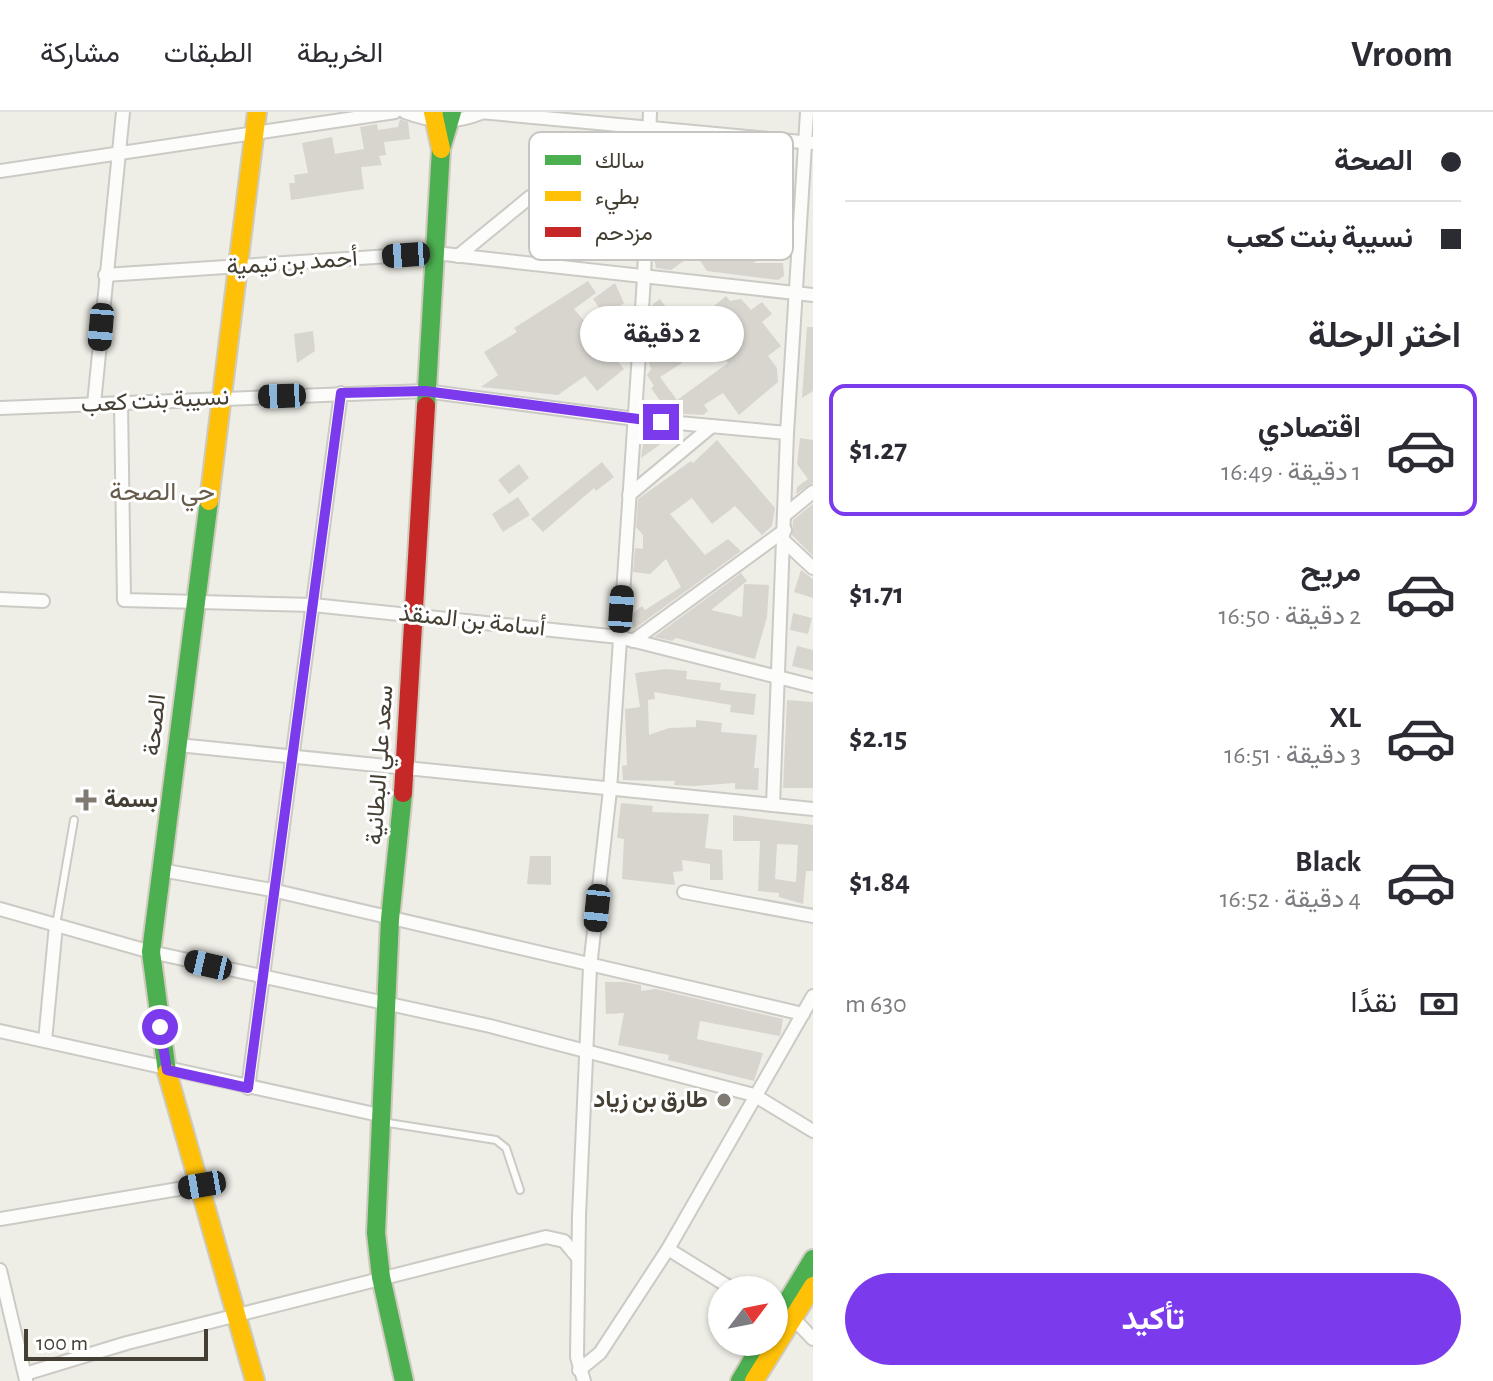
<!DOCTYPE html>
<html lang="ar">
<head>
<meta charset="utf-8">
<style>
	:root { --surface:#fff; --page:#f2f2f3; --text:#2b2b33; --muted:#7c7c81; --line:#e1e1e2; --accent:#7c3aed }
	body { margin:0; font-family:"Alegreya Sans",Vazirmatn,sans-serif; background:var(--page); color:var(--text); direction:rtl; height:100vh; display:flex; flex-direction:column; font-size:30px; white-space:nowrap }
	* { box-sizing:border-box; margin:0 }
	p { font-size:26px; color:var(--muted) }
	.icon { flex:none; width:44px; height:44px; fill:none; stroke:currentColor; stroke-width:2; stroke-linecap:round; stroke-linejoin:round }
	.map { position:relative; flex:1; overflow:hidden; direction:ltr }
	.side { display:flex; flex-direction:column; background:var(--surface); width:680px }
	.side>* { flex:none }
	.guide { display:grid; align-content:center; height:176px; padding:0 32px; background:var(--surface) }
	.needle { width:52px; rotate:58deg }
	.tools { position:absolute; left:708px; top:1164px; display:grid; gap:16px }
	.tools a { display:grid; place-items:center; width:80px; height:80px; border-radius:50%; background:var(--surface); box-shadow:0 2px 6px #0004; font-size:40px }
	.scale { position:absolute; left:24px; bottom:20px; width:184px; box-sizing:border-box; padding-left:8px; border:4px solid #443e33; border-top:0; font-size:22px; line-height:28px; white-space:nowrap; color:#443e33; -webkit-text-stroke:6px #fff; paint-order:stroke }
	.end { position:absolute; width:36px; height:36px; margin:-18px; border:10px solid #7c3aed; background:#fff; box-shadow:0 0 0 4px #fff }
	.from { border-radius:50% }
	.bubble { position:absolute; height:56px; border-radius:28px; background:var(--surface); box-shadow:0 2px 6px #0004; font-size:26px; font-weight:700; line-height:56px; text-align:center; direction:rtl }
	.car { position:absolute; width:24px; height:48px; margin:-24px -12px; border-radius:10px; box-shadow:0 0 6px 2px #0007; background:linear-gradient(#222 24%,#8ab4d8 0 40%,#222 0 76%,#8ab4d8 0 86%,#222 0) }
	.guide b { display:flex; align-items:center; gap:28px; height:76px; font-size:30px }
	.guide b+b { border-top:2px solid var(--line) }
	.guide i { width:20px; height:20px; background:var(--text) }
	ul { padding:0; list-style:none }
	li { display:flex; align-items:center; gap:24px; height:132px; margin:0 16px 12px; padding:0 16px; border:4px solid transparent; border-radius:16px }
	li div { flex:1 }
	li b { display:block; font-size:30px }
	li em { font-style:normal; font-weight:700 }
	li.selected { border-color:var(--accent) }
	li>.icon { width:72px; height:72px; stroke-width:1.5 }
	h2 { padding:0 32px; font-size:36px; line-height:96px }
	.pay { display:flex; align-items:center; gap:20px; height:88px; padding:0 32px; font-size:30px }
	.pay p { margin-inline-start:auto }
	.primary-button { display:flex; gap:16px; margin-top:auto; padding:16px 32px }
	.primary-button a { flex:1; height:92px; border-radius:48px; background:var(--accent); color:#fff; font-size:32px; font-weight:700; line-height:92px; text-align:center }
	header { display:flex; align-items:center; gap:48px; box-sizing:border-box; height:112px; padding:0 40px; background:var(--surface); border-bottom:2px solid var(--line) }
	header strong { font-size:38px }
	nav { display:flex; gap:44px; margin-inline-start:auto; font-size:28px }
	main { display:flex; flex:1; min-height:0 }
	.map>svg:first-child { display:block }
</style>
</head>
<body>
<header>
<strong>Vroom</strong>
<nav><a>الخريطة</a><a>الطبقات</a><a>مشاركة</a></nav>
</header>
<main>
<section class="side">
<div class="guide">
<b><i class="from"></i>الصحة</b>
<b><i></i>نسيبة بنت كعب</b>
</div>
<h2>اختر الرحلة</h2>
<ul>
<li class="selected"><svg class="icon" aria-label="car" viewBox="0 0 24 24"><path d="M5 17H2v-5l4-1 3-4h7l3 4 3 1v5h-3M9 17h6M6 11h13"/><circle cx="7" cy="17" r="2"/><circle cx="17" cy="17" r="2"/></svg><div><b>اقتصادي</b><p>1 دقيقة · 16:49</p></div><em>$1.27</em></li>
<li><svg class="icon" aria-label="car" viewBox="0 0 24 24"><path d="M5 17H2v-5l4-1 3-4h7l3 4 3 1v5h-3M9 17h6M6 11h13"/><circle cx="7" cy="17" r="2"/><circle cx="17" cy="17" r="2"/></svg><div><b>مريح</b><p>2 دقيقة · 16:50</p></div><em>$1.71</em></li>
<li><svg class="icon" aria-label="car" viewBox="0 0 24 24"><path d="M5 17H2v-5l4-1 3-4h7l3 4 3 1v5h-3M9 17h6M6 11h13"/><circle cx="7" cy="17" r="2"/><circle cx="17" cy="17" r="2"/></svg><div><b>XL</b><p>3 دقيقة · 16:51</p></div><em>$2.15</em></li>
<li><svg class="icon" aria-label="car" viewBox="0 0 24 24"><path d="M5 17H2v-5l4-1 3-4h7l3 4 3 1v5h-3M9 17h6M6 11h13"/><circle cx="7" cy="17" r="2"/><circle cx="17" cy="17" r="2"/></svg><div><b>Black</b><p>4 دقيقة · 16:52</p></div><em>$1.84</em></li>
</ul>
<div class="pay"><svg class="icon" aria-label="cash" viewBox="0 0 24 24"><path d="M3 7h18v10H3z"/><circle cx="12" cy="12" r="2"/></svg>نقدًا<p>630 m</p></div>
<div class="primary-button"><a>تأكيد</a></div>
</section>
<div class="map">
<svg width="813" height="1269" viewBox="0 0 813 1269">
	<rect width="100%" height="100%" fill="#eeede6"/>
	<g fill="#d8d5cf" fill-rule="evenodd">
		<path d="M400,7l8,3 2,17 -26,3 2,13 -7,1 3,9 -21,2 3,22 -73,11 -2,-17h6l-1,-8 14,-2 -6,-30 30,-6 3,17 29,-5 -4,-22 17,-3 1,6 20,-3z"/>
		<path d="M679,85l16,17 -6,6 20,28 9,-7 10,14 26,-16 -2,-16 10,-6 17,32 -26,14h30l1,13 -6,4 -71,-9 -12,-18 -24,17 -15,-2 -2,-11 15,-11 -13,-14 1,-15z"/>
		<path d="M633,120l-1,29 -26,-2 1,-15z"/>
		<path d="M588,169l8,12 -22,16 50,60 -27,22 -12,-15 -27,19 -77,-8 17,-12 -14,-23 33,-20 -3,-4z"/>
		<path d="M615,171l9,20 -18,14 -13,-18z"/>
		<path d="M726,184l4,5 11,-2 10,11 11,-8 10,12 -10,8 19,24 -13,10 9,12 1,14 -39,33 -16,-22 -19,12 4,6 -5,4 -34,-2 -18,-25 3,-2 -7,-11 4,-6 -3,-10 20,-13 -18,-25 3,-17 7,-5 23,32 12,-9 11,16 -27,20 3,5 -22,14 17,23 51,-37 -14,-19 20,-15 -20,-23z"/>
		<path d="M807,215h6v64l-11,7z"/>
		<path d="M313,219l2,20 -18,12 -3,-29z"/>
		<path d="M648,317l27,5 -34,24 4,-27z"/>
		<path d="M800,326l13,2v43l-17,11 1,-7 11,-8 -11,-15z"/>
		<path d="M717,328l58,68 -3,18 -10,9 -27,-29 -23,18 -20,-26 -22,16 35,41 23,-16 13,12 -107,78 -3,-14 11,-9 3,4 36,-23 -15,-28 -16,15 -17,-2 2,-24 8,1v-14l-7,-8 2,-28 53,-38 2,2z"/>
		<path d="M602,350l12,15 -18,14 -2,-3 -51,44 -12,-13z"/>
		<path d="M519,352l10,14 -20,16 -11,-14z"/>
		<path d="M518,385l12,18 -27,17 -11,-18z"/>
		<path d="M813,392v52l-21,-21 1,-15z"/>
		<path d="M801,458l12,9v19l-19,-6z"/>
		<path d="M741,461l6,8 -36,29 31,7 2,-33 25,1 -2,32 -12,42 -79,-21 -4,3 -18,-4z"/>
		<path d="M793,501l19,5 -4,16 -18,-4z"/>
		<path d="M797,534l16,4v21l-21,-5z"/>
		<path d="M666,557l21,2 -1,8 35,4 -1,7 36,4 -2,21 -24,-3 1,-7 -77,-13 1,7 -7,1 1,35 20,-7 27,-1v-7l26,3 -1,9 36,3 -3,33h5l-1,22 -23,-1v-6l-41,3 -20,-1 1,-4 -52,-1 -1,-14 5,-1 -2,-56 15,-2 -5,-34z"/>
		<path d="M787,588l26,2v86h-30z"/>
		<path d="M621,691l32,3 -1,6 57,2 -4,34 17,2 1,30h-13v-16l-28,-4 1,11 -10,1 2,13 -53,-6 2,-40 -7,-1z"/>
		<path d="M733,703l80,10v46h-7l-3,33 -24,-7v-4l-21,-2 2,-50h-27zM777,732l21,1 -2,37 -21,-3z"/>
		<path d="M530,744h21v29l-24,-1z"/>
		<path d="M605,870h19l17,3v6l15,-2 127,30 -3,17 -80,-15 -3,18 66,14 -9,28 -86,-21 1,-5 -51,-10 6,-32 -18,1z"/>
	</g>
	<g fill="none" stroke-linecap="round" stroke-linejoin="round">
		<defs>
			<g id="lane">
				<path d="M56,813l18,-105"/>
				<path d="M382,1010l114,18 10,8 14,42"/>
			</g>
			<g id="street">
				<path d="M405,0c27,10 50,12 76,1"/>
				<path d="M480,0l333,31"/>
				<path d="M0,59l395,-59"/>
				<path d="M458,144l72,-59"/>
				<path d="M105,163l330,-22 378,42"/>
				<path d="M121,291l3,197 189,5 306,32 194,49"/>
				<path d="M94,292l29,-292"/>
				<path d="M0,296l425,-17 210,28 152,14"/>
				<path d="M629,383l83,-69"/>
				<path d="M786,402l27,-22"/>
				<path d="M785,430l28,26"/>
				<path d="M0,487l43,2"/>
				<path d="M633,529l152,-111"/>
				<path d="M178,633l635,64"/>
				<path d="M773,693l14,-372 20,-321"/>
				<path d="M161,758l111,20 531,124"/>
				<path d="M684,780l129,24"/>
				<path d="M0,797l151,43 339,74 264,69 59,36"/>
				<path d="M0,919l379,84"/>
				<path d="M45,929l11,-116"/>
				<path d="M248,976l93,-695"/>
				<path d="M0,1107l202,-34"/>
				<path d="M668,1137l66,41"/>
				<path d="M0,1158l26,110"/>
				<path d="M794,1207l19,20"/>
				<path d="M579,1258l21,-17 68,-104 145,-253"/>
				<path d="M25,1262l102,-31 419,-106 18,4 14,17"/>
				<path d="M584,1269l-7,-24 2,-141 11,-249 20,-177 34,-512 6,-166"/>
			</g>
			<g id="fast">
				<path d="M426,294l15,-257 11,-37"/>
				<path d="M403,681l-13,126 -14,314 5,44 23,104"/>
				<path d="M167,960l-16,-120 58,-451"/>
				<path d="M774,1211l39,-64"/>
				<path d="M740,1269l23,-39"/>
			</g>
			<g id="slow">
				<path d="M433,0l8,37"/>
				<path d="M209,389l48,-389"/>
				<path d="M167,960l88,309"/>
				<path d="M754,1269l59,-95"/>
			</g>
			<path id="jam" d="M403,681l23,-387"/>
		</defs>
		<use href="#lane" stroke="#cccac4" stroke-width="10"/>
		<use href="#street" stroke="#cccac4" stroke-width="16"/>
		<use href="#fast" stroke="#cecabd" stroke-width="22"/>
		<use href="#slow" stroke="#cecabd" stroke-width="22"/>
		<use href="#jam" stroke="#cecabd" stroke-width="22"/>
		<use href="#lane" stroke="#fcfcfb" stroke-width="6"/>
		<use href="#street" stroke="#fcfcfb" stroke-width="12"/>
		<use href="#fast" stroke="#4caf50" stroke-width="18"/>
		<use href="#slow" stroke="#ffc107" stroke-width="18"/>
		<use href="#jam" stroke="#c62828" stroke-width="18"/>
	</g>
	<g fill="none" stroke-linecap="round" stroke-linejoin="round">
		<path stroke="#7c3aed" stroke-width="10" d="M160,915l7,43 81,18 93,-695 84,-2 236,31"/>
	</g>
	<g fill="#807b72" stroke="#fff" stroke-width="3">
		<path d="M82 676h8v8h8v8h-8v8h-8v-8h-8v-8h8z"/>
		<circle cx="724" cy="988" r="8"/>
	</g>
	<g text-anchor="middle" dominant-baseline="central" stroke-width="6" stroke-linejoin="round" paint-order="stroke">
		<g font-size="24" fill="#443e33" stroke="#fff">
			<text transform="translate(292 151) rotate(-4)">أحمد بن تيمية</text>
			<text transform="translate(155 289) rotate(-3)">نسيبة بنت كعب</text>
			<text transform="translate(472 509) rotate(6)">أسامة بن المنقذ</text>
			<text transform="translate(155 613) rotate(-84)">الصحة</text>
			<text transform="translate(380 653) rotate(-86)">سعد علي البطانية</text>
		</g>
		<g font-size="24" font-weight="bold" fill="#443e33" stroke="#fff" text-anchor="start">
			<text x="104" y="688">بسمة</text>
			<text x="708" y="988" text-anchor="end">طارق بن زياد</text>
		</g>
		<g font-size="26" fill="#675c4a" stroke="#fff">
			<text x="162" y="380">حي الصحة</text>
		</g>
	</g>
	<rect x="529" y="20" width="264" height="128" rx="12" fill="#fff" stroke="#c7c5c2" stroke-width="2"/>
	<rect x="545" y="43" width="36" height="10" fill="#4caf50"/>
	<rect x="545" y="79" width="36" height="10" fill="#ffc107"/>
	<rect x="545" y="115" width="36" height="10" fill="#c62828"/>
	<g font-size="22" fill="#443e33">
		<text x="595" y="56">سالك</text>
		<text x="595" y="92">بطيء</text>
		<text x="595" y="128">مزدحم</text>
	</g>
</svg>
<div class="tools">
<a><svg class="needle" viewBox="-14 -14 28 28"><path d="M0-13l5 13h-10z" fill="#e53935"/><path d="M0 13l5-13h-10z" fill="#7c7c81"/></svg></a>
</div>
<div class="scale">100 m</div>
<i class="end from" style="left:160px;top:915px"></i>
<i class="end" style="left:661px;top:310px"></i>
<div class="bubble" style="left:580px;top:194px;width:164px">2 دقيقة</div>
<i class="car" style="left:406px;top:143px;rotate:266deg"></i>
<i class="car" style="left:101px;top:215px;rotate:185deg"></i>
<i class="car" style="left:282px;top:284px;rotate:268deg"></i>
<i class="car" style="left:621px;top:497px;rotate:4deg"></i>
<i class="car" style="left:597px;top:796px;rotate:186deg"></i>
<i class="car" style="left:208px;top:853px;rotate:283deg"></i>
<i class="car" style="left:202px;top:1073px;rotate:260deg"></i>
</div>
</main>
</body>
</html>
